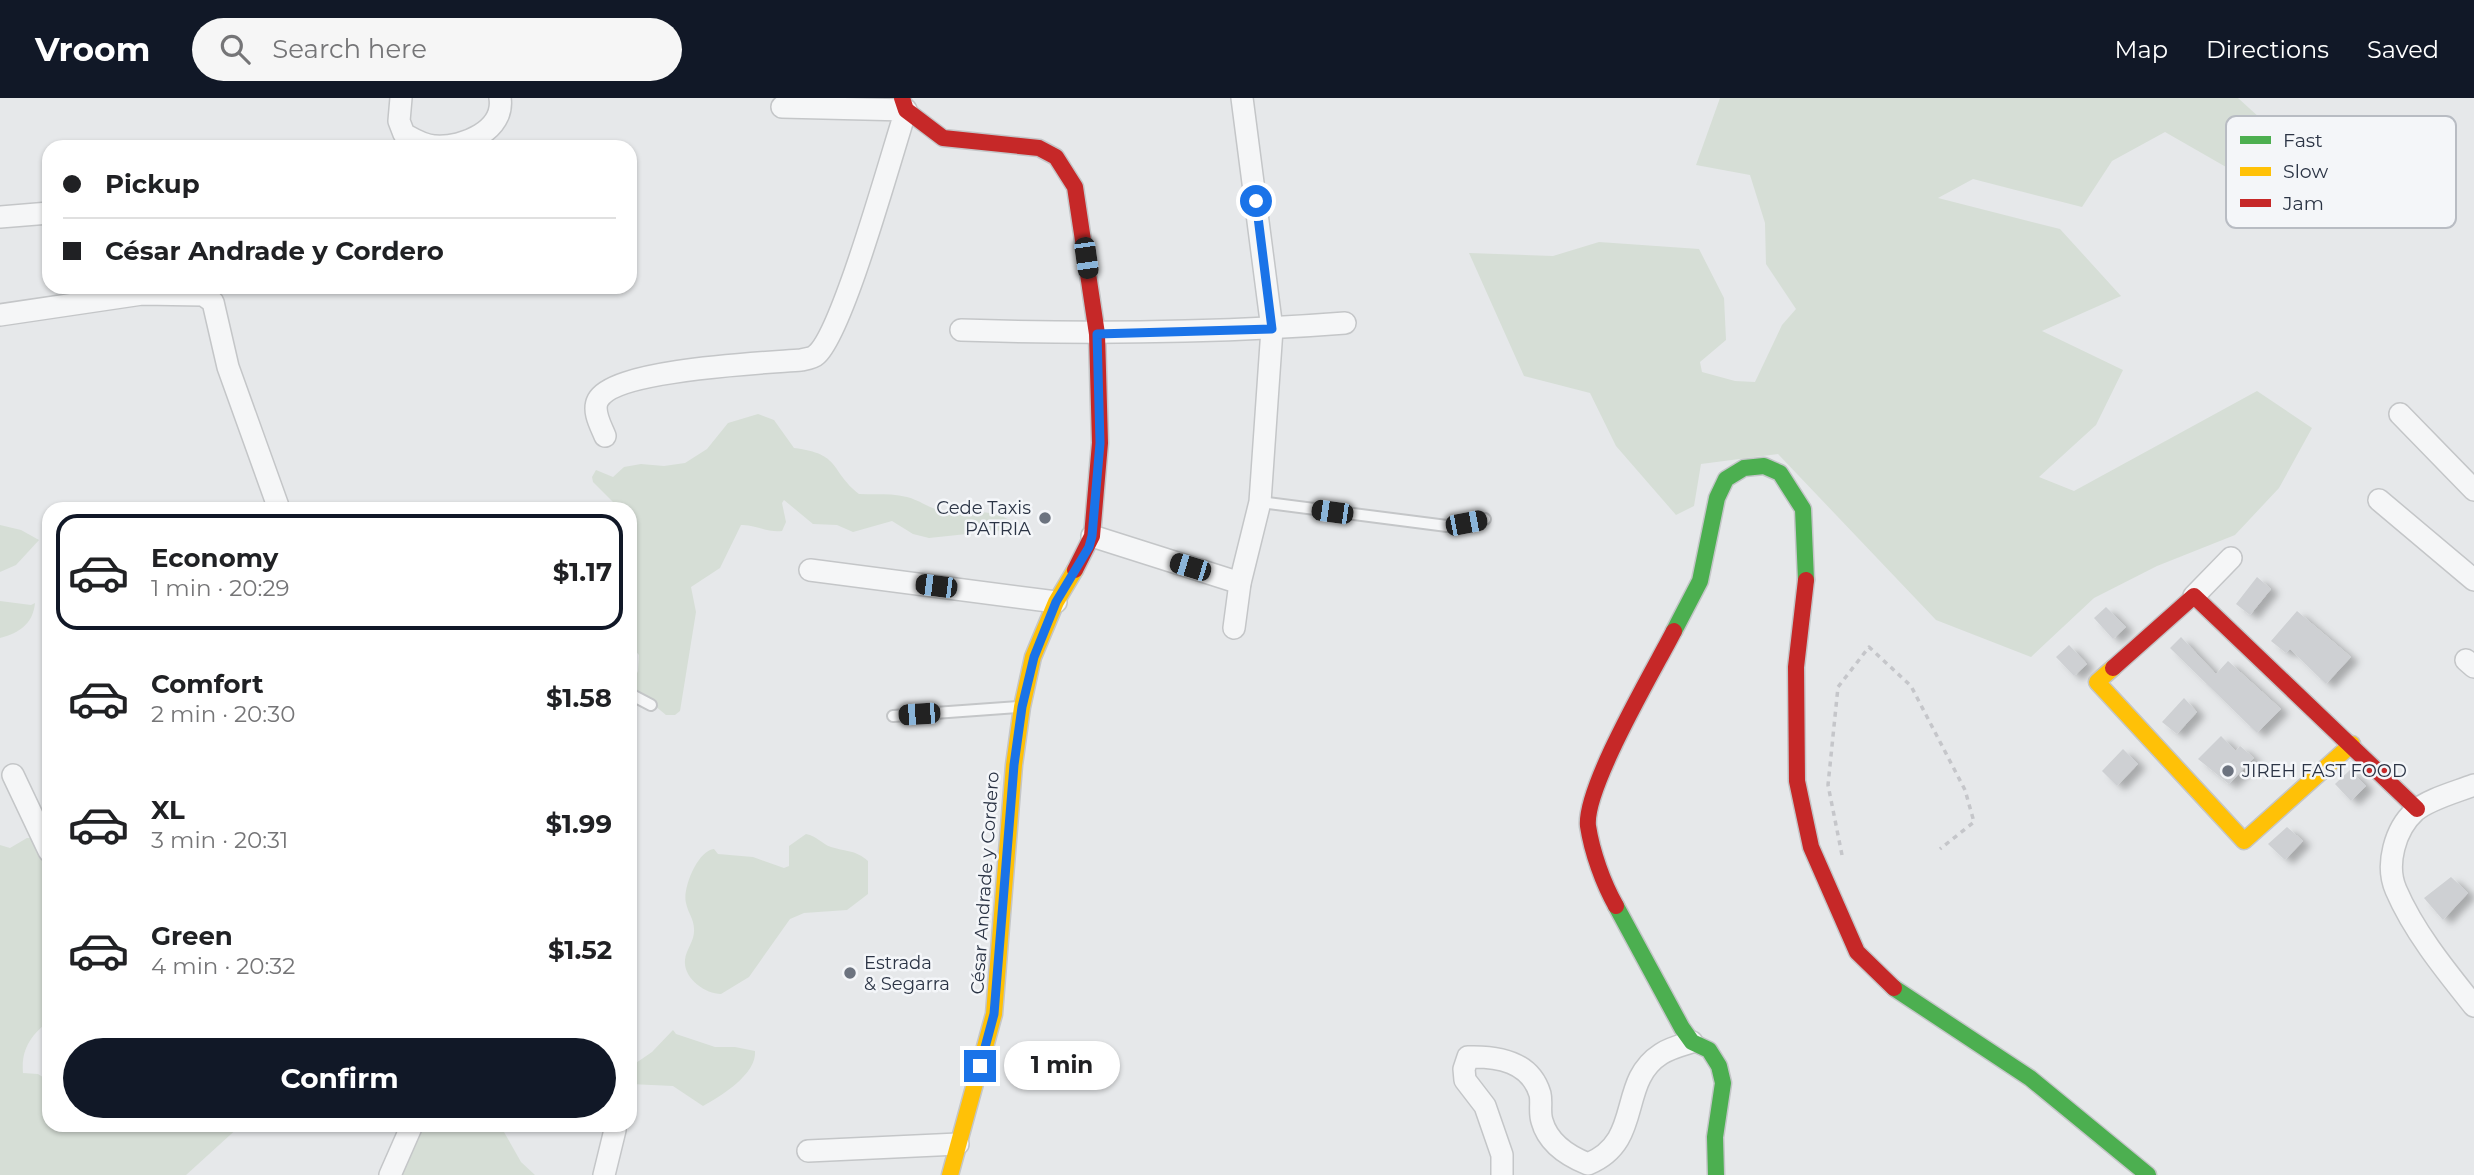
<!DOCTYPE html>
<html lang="en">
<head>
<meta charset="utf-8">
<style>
	:root { --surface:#fff; --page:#f6f6f6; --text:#202124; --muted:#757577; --line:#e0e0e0; --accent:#111827 }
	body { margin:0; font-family:Montserrat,sans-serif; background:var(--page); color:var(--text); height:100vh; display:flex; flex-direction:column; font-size:26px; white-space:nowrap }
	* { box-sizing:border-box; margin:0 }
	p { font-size:23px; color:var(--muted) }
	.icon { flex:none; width:38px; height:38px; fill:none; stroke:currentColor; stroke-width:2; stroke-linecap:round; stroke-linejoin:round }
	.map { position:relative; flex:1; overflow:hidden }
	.side { position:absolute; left:42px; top:404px; width:595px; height:630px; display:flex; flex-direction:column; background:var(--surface); border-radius:21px; box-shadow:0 2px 5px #0004 }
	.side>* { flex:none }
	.banner { position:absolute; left:42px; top:42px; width:595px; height:154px; border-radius:21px; box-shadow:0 2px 5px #0004; display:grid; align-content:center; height:154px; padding:0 21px; background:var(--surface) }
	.end { position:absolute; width:32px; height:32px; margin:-16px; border:9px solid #1a73e8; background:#fff; box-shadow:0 0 0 4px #fff }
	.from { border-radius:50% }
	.bubble { position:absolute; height:49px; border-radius:24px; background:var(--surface); box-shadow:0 2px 5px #0004; font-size:23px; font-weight:700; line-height:49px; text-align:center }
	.car { position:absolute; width:21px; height:42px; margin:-21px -10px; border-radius:9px; box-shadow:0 0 5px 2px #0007; background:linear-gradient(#222 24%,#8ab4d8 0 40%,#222 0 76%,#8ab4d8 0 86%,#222 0) }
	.banner b { display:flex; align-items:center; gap:24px; height:66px; font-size:26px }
	.banner b+b { border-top:2px solid var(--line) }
	.banner i { width:18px; height:18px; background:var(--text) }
	ul { padding:12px 0 0; list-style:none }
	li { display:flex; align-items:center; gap:21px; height:116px; margin:0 14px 10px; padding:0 7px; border:4px solid transparent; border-radius:21px }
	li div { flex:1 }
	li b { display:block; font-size:26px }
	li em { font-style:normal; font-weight:700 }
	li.on { border-color:var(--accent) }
	li>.icon { width:63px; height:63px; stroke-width:1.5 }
	.button { display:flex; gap:14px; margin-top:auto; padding:14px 21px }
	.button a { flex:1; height:80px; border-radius:42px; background:var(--accent); color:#fff; font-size:28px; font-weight:700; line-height:80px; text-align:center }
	header { display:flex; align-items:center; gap:42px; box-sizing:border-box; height:98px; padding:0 35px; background:var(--accent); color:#fff }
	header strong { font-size:33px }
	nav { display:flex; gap:38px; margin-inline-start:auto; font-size:24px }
	.search { width:490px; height:63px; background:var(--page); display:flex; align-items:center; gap:18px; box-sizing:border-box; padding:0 24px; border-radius:38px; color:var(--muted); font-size:26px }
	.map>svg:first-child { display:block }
</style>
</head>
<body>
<header>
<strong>Vroom</strong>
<div class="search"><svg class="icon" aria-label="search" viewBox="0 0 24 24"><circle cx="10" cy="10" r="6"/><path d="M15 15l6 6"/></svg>Search here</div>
<nav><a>Map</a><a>Directions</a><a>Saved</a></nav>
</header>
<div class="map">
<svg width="2474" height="1077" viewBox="0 0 2474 1077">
	<defs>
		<filter id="shadow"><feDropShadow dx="8" dy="4.5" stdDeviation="3.5" flood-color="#0004"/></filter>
	</defs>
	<rect width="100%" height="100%" fill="#e6e8ea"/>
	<g fill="#d6ded6">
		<path d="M1720,0h518l65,59 -70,14 -68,-39 -53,29 -30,46 -109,-28 -35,19 122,31 61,67 -79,35 81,39 -27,55 -57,52 35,14 183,-100 55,37 -33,60 -44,47 -78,31 -63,32 -63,59 -95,-37 -158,-166 -77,10 -7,42 -18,9 -60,-69 -26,-53 -66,-17 -55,-123 84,3 46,-14 100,7 25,49 2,42 -26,22 2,10 33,9 20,1 27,-57 14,-16 -30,-45 -1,-41 -15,-48 -54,-10z"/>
		<path d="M758,316l16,6 20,28c48,6 35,22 65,46 16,1 32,-1 48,3 15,4 24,13 40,15 26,2 46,-5 67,11v6l-85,9 -16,-4 -21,-13 -39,11 -16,-7 -24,-1 -29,-24 -2,3 4,19 -4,9c-15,2 -28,-7 -41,-6l-21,43 -29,19 5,25 -16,99 -5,4h-9l-35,-29 7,-15 1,-16 -9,-10v-136h-16l-1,-7 -20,-20 -1,-5 4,-7 17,7 11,-10 17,-3 23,2 21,-3 22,-14 21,-26z"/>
		<path d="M0,427l21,5 18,10 -23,25 -16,7z"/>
		<path d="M0,503l31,4 4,-2c-2,21 -16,30 -35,35z"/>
		<path d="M806,736c11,2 16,10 25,13 16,5 25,3 37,14v33l-21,16 -43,3 -14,6 -41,58 -28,17c-16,0 -38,-16 -36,-34 1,-11 10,-19 9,-31 0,-10 -6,-16 -8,-26 -4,-14 12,-53 28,-54l4,5 35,3 31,11 5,-2v-20z"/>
		<path d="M27,740h7l15,8v175c-18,14 -28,28 -26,52l15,1 11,7v44h192l-55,50h-186v-330l10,3z"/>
		<path d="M673,932l3,4 39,13h20l20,4c2,23 -34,45 -52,55l-30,-20 -43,-2v-17l22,-15z"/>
		<path d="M414,1027h86l21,37 14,13h-140z"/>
	</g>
	<g fill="#ced0d3" filter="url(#shadow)">
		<path d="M2257,479l14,12 -21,26 -14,-11z"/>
		<path d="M2106,509l20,20 -13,12 -19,-21z"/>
		<path d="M2297,513l54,46 -25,27 -36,-35 -4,4 -15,-12z"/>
		<path d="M2181,539l35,37 12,-13 53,48 -24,24 -87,-85z"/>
		<path d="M2069,547l18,19 -13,12 -18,-19z"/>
		<path d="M2184,600l13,14 -20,22 -15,-12z"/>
		<path d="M2221,638l15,15 4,-5 14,12 -25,26 -31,-25z"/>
		<path d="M2123,651l15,15 -21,22 -15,-15z"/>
		<path d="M2350,672l16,16 -15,15 -16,-17z"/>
		<path d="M2287,729l16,14 -18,19 -17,-16z"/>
		<path d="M2451,779l17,16 -25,27 -19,-22z"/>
	</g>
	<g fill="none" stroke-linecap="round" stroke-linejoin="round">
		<defs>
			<g id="lane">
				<path d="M1260,404l187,24 38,-7"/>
				<path d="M630,596l21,11"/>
				<path d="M893,618l126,-9"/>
			</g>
			<g id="street">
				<path d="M401,0l-2,23 5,13c9,5 20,12 31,12 29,2 70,-16 65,-48"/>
				<path d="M0,119l49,-4"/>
				<path d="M0,217l142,-21 61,1 10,7 15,65 51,142"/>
				<path d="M961,232c128,4 256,3 384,-7"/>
				<path d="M2400,316l74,76"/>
				<path d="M605,338c-4,-10 -13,-25 -7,-36 17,-31 166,-37 203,-40 5,-1 12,-2 15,-5 27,-22 76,-203 90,-245l-124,-3"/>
				<path d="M2379,402l95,80"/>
				<path d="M1092,438l148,47"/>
				<path d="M810,472l246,32"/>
				<path d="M2194,498l37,-38"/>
				<path d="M1234,530l6,-45 20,-81 12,-173 -30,-231"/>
				<path d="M2466,562l8,7"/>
				<path d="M13,677l36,76"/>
				<path d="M2474,687c-18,7 -45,14 -59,26 -20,18 -30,54 -19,79 18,42 50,81 78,116"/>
				<path d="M808,1053l150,-7"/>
				<path d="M390,1077l22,-50"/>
				<path d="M604,1077l11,-45"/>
				<path d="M1502,1077v-20l-17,-49 -20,-26 -1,-11 4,-12c29,-1 62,4 72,37 2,8 -1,18 2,27 6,22 26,35 46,43 56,-23 29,-82 73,-110 9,-6 21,-9 31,-12"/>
			</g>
			<g id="fast">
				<path d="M1674,533l26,-50 17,-83 9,-19 18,-11 20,-2 16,7 23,36 3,71"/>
				<path d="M1616,808l66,122 10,14 17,8 10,16 4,17 -8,54 1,38"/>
				<path d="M1894,890l136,90 118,97"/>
			</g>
			<g id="slow">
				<path d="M2113,570l-16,14 147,159 108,-97"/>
				<path d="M950,1077l44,-161 20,-249 8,-58 11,-50 23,-55 19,-32"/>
			</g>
			<g id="jam">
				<path d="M902,0l4,12 37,28 96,10 17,9 19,30 22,147 3,109 -8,93 -17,34"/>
				<path d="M1806,482l-10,87 1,114 14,66 46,105 37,36"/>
				<path d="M2113,570l81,-72 223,213"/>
				<path d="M1616,808c-13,-23 -24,-54 -28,-80 -4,-38 66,-156 86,-195"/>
			</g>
		</defs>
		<use href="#lane" stroke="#c4c6c8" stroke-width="14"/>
		<use href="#street" stroke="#c4c6c8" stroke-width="24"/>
		<use href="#fast" stroke="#c4c6c8" stroke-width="19"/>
		<use href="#slow" stroke="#c4c6c8" stroke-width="19"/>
		<use href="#jam" stroke="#c4c6c8" stroke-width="19"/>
		<path stroke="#c5c6ca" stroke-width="3.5" stroke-dasharray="5 5" stroke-linecap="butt" d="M1842,757l-14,-70 10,-98 31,-40 42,39 54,104 9,32 -34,27"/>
		<use href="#lane" stroke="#f5f6f7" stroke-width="10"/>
		<use href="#street" stroke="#f5f6f7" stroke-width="21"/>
		<use href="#fast" stroke="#4caf50" stroke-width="16"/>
		<use href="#slow" stroke="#ffc107" stroke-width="16"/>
		<use href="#jam" stroke="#c62828" stroke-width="16"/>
	</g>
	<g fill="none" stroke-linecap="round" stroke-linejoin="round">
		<path stroke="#1a73e8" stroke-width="9" d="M980,968l14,-52 20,-249 8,-58 12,-50 22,-55 33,-55 3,-11 8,-93 -3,-109 175,-5 -16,-128"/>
	</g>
	<g fill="#6c737f" stroke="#f4f6f9" stroke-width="2.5">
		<circle cx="1045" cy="420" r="7"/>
		<circle cx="2228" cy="673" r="7"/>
		<circle cx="850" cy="875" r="7"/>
	</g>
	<g text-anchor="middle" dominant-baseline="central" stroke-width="5" stroke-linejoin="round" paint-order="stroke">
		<g font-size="18" fill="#2b3445" stroke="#f4f6f9" text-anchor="start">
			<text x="1031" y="410" text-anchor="end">Cede Taxis<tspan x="1031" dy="21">PATRIA</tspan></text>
			<text x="2242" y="673">JIREH FAST FOOD</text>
			<text x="864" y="865">Estrada<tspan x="864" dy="21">&amp; Segarra</tspan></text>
		</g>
		<g font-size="18" fill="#2b3445" stroke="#f4f6f9">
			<text transform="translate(985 785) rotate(-86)">César Andrade y Cordero</text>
		</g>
	</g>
	<rect x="2226" y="18" width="230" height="112" rx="10" fill="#f4f6f9" stroke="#b8bcc3" stroke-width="2"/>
	<rect x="2240" y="38" width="31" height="8" fill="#4caf50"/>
	<rect x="2240" y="69" width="31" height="9" fill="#ffc107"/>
	<rect x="2240" y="101" width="31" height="8" fill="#c62828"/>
	<g font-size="19" fill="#2b3445">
		<text x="2283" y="49">Fast</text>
		<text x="2283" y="80">Slow</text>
		<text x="2283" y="112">Jam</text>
	</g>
</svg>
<i class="end from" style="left:1256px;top:103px"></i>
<i class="end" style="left:980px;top:968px"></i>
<div class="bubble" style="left:1004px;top:943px;width:116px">1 min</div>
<i class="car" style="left:1086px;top:160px;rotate:172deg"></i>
<i class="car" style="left:1332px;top:414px;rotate:278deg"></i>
<i class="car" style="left:1466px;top:425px;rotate:79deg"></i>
<i class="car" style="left:1190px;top:469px;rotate:287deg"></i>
<i class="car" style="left:936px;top:488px;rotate:277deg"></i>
<i class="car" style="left:919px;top:616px;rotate:266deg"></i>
<div class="banner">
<b><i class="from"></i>Pickup</b>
<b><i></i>César Andrade y Cordero</b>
</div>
<section class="side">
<ul>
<li class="on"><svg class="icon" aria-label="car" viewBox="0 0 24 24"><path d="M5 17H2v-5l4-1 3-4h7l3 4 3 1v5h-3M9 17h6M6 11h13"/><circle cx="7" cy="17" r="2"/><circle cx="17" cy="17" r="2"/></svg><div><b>Economy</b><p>1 min · 20:29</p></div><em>$1.17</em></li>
<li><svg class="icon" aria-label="car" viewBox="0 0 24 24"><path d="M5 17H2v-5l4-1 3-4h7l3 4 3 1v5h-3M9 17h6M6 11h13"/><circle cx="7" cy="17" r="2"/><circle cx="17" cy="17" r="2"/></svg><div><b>Comfort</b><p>2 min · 20:30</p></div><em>$1.58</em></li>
<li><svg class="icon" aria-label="car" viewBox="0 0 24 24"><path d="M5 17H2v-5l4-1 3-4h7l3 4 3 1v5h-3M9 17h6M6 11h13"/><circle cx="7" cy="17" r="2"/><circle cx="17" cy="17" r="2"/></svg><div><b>XL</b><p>3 min · 20:31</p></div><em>$1.99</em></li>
<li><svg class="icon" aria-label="car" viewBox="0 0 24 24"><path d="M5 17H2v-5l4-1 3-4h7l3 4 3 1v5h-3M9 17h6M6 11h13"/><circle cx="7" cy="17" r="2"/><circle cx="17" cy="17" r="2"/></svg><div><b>Green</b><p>4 min · 20:32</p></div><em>$1.52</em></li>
</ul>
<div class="button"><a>Confirm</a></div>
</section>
</div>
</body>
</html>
